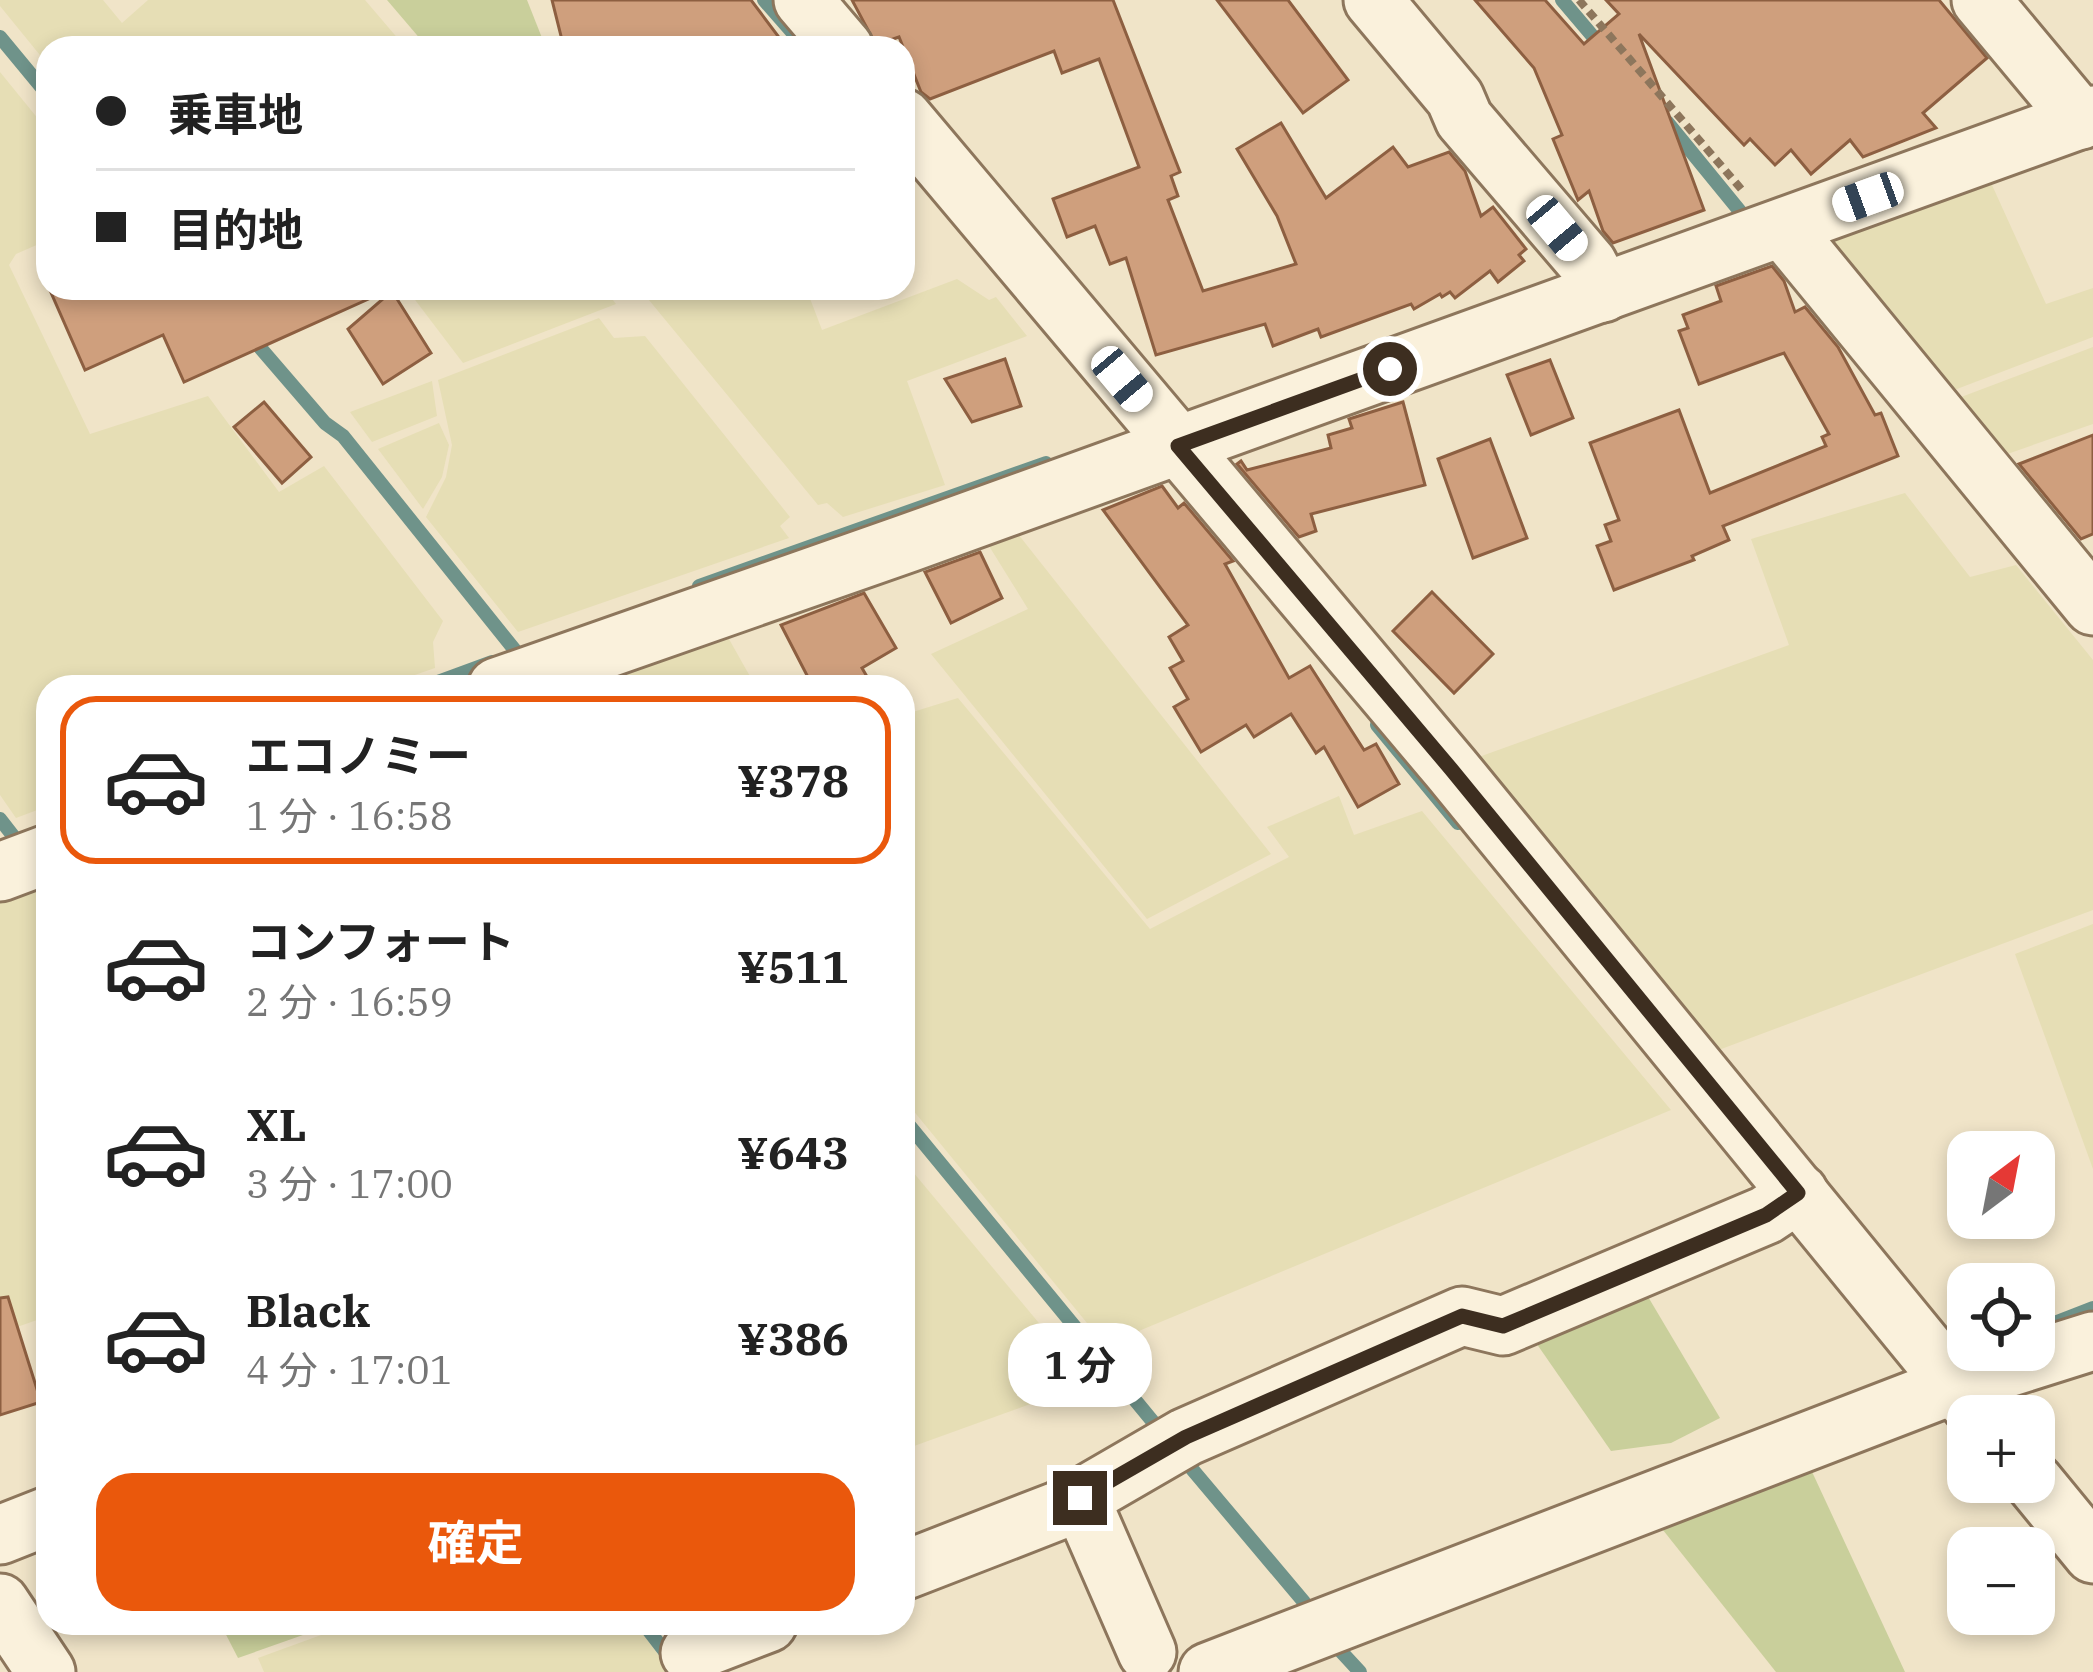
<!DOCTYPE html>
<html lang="ja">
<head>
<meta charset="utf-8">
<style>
	:root { --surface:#fff; --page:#f2f2f2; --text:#222; --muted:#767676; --line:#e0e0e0; --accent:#ea580c }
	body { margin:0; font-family:"IBM Plex Serif","Noto Sans JP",serif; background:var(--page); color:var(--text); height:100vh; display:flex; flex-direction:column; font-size:45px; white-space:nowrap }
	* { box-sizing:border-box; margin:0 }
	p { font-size:39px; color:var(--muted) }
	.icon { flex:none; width:66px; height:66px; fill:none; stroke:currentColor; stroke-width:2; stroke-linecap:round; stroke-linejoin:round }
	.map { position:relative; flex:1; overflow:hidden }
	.sheet { position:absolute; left:36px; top:675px; width:879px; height:960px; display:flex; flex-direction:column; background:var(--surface); border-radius:36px; box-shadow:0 6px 18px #0003 }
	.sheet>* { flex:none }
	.banner { position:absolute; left:36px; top:36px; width:879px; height:264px; border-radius:36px; box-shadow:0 6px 18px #0003; display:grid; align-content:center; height:264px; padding:0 60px; background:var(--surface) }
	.needle { width:78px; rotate:32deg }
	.fabs { position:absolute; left:1947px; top:1131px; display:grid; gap:24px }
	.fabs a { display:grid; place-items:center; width:108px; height:108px; border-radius:24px; background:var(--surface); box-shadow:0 6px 18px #0003; font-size:60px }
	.end { position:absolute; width:54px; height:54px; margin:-27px; border:15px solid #3d2e20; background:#fff; box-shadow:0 0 0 6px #fff }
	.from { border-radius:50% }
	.bubble { position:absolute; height:84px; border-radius:36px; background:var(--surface); box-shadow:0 6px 18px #0003; font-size:39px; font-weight:700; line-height:84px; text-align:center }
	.car { position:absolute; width:36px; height:72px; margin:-36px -18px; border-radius:15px; box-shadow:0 0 9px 3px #0007; background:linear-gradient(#fff 24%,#345 0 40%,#fff 0 76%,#345 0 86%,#fff 0) }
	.banner b { display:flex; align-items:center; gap:42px; height:114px; font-size:45px }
	.banner b+b { border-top:3px solid var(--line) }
	.banner i { width:30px; height:30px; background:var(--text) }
	ul { padding:21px 0 0; list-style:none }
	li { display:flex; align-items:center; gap:36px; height:168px; margin:0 24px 18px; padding:0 36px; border:6px solid transparent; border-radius:36px }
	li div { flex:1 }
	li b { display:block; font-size:45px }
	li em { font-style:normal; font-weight:700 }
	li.on { border-color:var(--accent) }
	li>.icon { width:108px; height:108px; stroke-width:1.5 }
	.action { display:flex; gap:24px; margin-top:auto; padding:24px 60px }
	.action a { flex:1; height:138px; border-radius:36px; background:var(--accent); color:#fff; font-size:48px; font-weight:700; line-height:138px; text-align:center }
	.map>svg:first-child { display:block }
</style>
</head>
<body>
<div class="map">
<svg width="2093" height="1672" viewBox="0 0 2093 1672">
	<rect width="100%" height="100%" fill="#f0e4c8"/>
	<g fill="#e6deb5">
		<path d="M0,0h103l19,23 26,-23h217l41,48h-358v17l-48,-59z"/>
		<path d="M0,72l48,59v109l-32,14 -7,11 81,169 118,-38 71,96 45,-26 119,155 -10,21 2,26 -55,19h-332v119l-32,12 -16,-23z"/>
		<path d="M1987,174l59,130 47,-16v49l-157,60 -133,-160z"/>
		<path d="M957,279l32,21 7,-3 31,39 -120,45 38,104 -102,32 -16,-14 -9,2 -179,-217h167l16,42z"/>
		<path d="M406,288h198l12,16 -153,59z"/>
		<path d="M599,318l15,20 31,-2 145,181 -10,9 9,12 -271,94 -92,-115 20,-40 6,-32 -14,-65z"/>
		<path d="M2093,347v77l-100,35 -45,-57z"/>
		<path d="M432,381l5,35 -65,26 -22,-30z"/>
		<path d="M439,423l10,22 -7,32 -19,32 -45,-60z"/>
		<path d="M1905,493l65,84 46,-12 77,95v250l-385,144 -232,-296 313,-113 -38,-106z"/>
		<path d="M1018,534l253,320 -124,65 -216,-265 97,-45 -39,-63z"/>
		<path d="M721,625l35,62h-194z"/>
		<path d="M958,698l192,231 139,-72 -22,-30 72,-31 15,39 68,-24 249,299 -566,235 -202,-247v-383z"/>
		<path d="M48,875v464l-11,-19 -37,13v-439z"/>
		<path d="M2093,924v245l-78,-215z"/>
		<path d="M903,1160l180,216 -3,10 -177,64z"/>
		<path d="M354,1623h281l36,49h-407l-6,-14z"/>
	</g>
	<g fill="#c9cf9b">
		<path d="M387,0h140l19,48h-118z"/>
		<path d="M1644,1290l76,128 -49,25 -60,8 -79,-114z"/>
		<path d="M1807,1461l98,211h-129l-121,-152z"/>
		<path d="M220,1623h117l-99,35z"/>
	</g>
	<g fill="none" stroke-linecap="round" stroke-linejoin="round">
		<g stroke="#6f938a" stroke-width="14">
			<path d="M764,0l42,48"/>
			<path d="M1562,0l39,46"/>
			<path d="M0,37l48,58"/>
			<path d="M1667,122l76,93 12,6"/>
			<path d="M251,337l74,86 18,13 183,228"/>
			<path d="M699,586l347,-123"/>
			<path d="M424,687l68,-25"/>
			<path d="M1377,725l81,98"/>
			<path d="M0,819l14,18"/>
			<path d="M903,1118l260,316"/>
			<path d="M2039,1329l54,-21"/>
			<path d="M1181,1456l123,146"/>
			<path d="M643,1623l30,39"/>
			<path d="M1336,1646l24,26"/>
		</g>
	</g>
	<g fill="#cf9f7d" stroke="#8d5f41" stroke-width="3">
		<path d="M552,0h199l36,48h-223z"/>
		<path d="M852,0h261l67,172 -9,4 7,20 -10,4 35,91 93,-27 -19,-48 -40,-67 44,-26 45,75 67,-51 15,20 41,-15 16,19 16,45 12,-9 33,42 -7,6 5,6 -26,21 -8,-11 -35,27 -5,-6 -8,5 -2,-3 -26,15 -3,-5 -90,33 -3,-8 -45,17 -8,-22 -109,31 -30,-97 -16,6 -15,-38 -28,11 -14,-38 86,-32 -40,-108 -37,14 -8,-22 -124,48 -9,-7 -22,-55 -23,8z"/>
		<path d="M1217,0h71l60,80 -45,33z"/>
		<path d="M1475,0h70l39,44 35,-30 -13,-14h333l48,58 -64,55 13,15 -73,29 -13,-17 -39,34 -20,-24 -16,15 -25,-26 -6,6 -105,-111 65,176 -91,33 -10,-12 -14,-40 -11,9 -25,-61 9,-4 -28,-67z"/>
		<path d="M1772,266l12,15 11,31 10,-5 33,40 37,68 6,-2 17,43 -175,70 6,14 -37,16 2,4 -80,30 -17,-44 14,-5 -6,-16 14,-5 -29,-77 89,-33 31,83 116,-47 -4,-9 7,-3 -45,-81 -85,31 -20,-53 9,-3 -5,-13 38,-14 -5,-15z"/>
		<path d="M49,288h344l-209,94 -21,-47 -78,35z"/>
		<path d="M392,291l39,62 -48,31 -35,-55z"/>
		<path d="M1005,359l16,47 -49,16 -27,-43z"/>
		<path d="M1550,360l23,58 -42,17 -24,-60z"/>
		<path d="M264,402l47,55 -29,26 -48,-56z"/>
		<path d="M1403,402l22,83 -114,29 5,17 -17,6 -62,-73 4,-3 6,9 84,-22 -3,-13 24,-7 -3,-9z"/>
		<path d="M2093,435v99l-12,5 -62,-75z"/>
		<path d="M1490,439l37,99 -54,20 -35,-99z"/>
		<path d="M1162,486l16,22 6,-5 49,58 -8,3 64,114 21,-12 54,84 12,-6 23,40 -41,23 -34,-60 -8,6 -25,-39 -37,23 -8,-12 -45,27 -27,-45 14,-8 -18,-31 13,-7 -14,-24 19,-12 -85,-115z"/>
		<path d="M980,552l22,46 -51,25 -26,-51z"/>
		<path d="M1432,592l61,62 -39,39 -61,-62z"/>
		<path d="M864,593l32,55 -34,20 11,19h-60l-32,-62z"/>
		<path d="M8,1297l33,105 -41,13v-117z"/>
	</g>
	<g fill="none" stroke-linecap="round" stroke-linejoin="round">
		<defs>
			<g id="minor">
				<path d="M803,0l41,48"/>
				<path d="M1373,0l82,98 9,21 124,145 15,29"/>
				<path d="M1981,0l100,120"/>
				<path d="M903,118l548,651 529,647"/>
				<path d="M1783,228l310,378"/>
				<path d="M497,687l411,-144 1185,-428"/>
				<path d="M0,872l48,-18"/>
				<path d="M2034,1482l59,72"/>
				<path d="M1080,1498l67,154"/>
				<path d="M0,1535l48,-19"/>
				<path d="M903,1571l157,-61 126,-73 276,-121 41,10 263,-111 33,-22"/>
				<path d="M0,1603l46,69"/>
				<path d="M690,1653l78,-30"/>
				<path d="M1208,1672l748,-288 137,-43"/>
			</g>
		</defs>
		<use href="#minor" stroke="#8d765c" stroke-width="63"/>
		<path stroke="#8d765c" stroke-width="8" stroke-dasharray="9 6" stroke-linecap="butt" d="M1579,0l163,190"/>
		<use href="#minor" stroke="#faf1dc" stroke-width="57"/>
	</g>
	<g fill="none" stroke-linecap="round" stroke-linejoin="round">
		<path stroke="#3d2e20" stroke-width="15" d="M1080,1498l106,-61 276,-121 41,10 263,-111 32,-22 -347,-424 -273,-323 212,-77"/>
	</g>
</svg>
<div class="fabs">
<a><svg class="needle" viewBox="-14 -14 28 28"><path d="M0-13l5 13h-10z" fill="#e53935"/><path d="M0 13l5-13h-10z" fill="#767676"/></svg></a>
<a><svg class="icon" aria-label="locate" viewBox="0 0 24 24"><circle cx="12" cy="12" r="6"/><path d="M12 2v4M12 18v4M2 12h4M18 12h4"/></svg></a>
<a>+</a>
<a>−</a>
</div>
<i class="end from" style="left:1390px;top:369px"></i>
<i class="end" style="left:1080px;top:1498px"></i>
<div class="bubble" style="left:1008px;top:1323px;width:144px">1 分</div>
<i class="car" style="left:1868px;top:197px;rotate:250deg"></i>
<i class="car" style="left:1557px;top:228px;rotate:140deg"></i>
<i class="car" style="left:1122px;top:379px;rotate:140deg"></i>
<div class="banner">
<b><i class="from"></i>乗車地</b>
<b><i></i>目的地</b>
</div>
<section class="sheet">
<ul>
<li class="on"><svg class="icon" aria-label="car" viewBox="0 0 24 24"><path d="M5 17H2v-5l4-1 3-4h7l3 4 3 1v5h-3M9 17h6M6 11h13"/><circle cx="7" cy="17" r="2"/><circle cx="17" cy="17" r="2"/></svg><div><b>エコノミー</b><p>1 分 · 16:58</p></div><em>¥378</em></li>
<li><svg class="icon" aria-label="car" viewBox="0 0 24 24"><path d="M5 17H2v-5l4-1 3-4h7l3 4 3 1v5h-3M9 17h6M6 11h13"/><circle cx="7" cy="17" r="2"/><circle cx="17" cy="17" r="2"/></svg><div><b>コンフォート</b><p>2 分 · 16:59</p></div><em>¥511</em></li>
<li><svg class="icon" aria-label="car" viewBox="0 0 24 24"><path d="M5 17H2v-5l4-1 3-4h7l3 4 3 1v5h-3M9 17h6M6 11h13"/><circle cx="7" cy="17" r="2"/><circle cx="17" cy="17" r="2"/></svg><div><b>XL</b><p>3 分 · 17:00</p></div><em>¥643</em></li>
<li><svg class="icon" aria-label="car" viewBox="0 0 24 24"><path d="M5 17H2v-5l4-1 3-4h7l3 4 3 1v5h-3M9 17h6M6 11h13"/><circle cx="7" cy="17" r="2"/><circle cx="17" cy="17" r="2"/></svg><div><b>Black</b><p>4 分 · 17:01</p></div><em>¥386</em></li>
</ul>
<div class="action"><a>確定</a></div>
</section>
</div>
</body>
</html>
